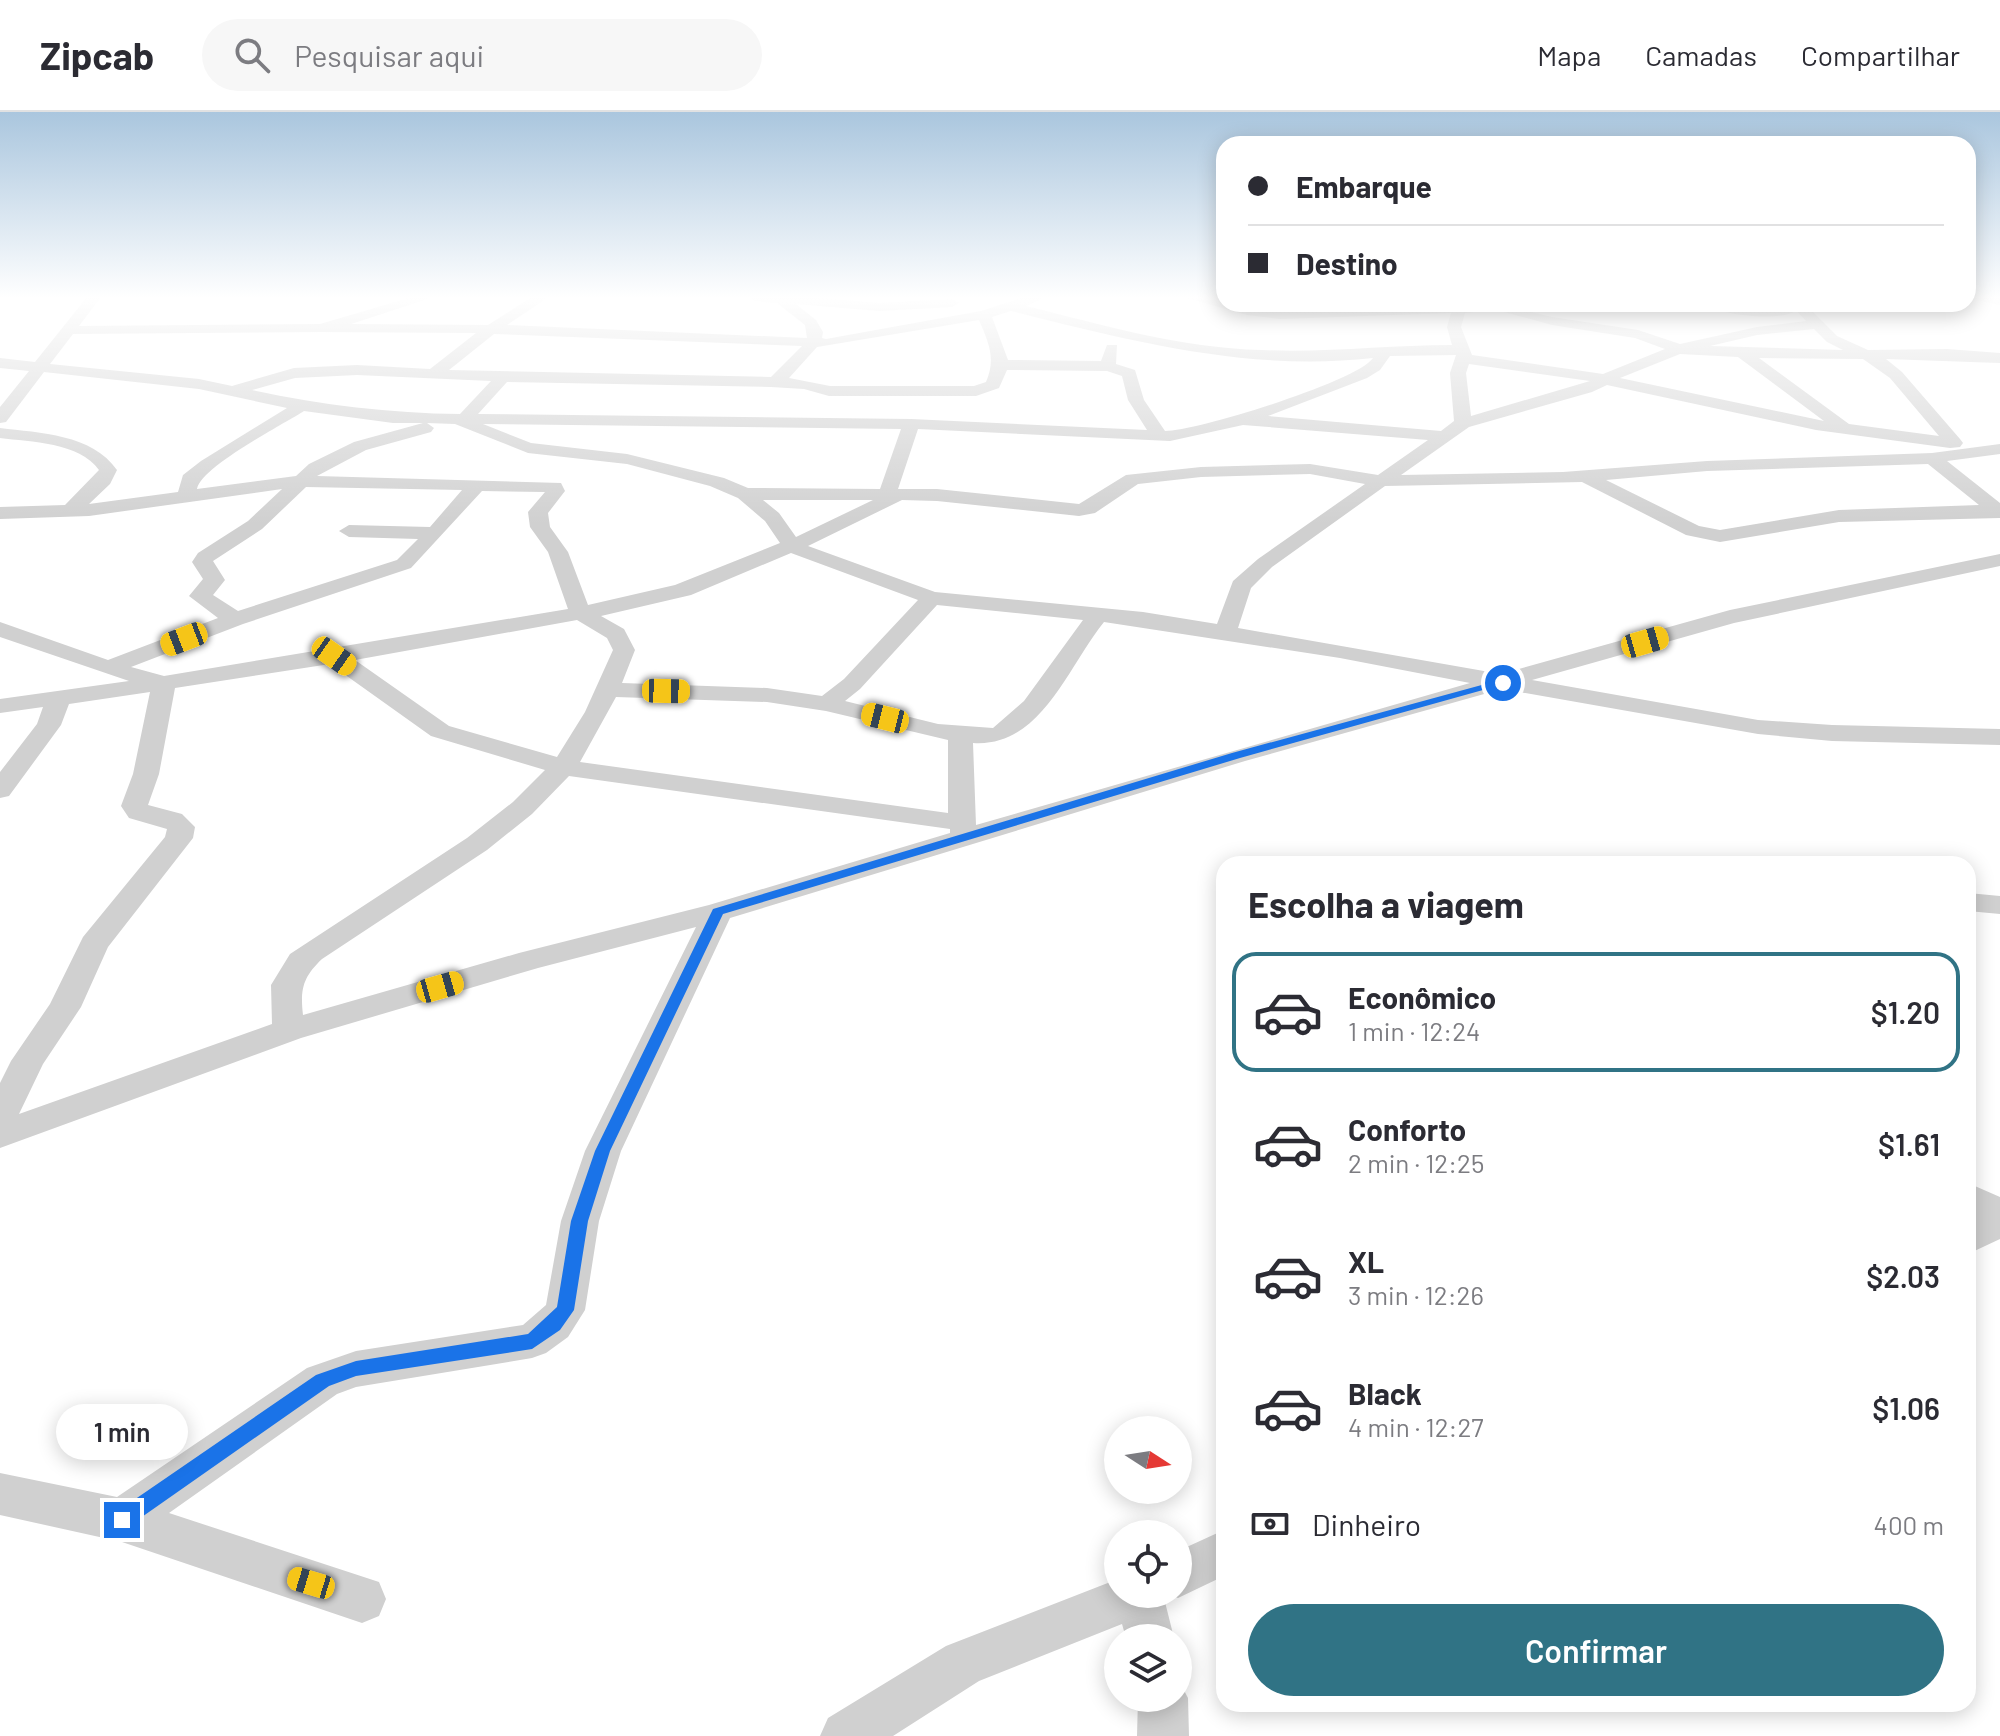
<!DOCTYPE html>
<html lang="pt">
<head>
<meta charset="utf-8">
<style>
	:root { --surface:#fff; --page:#f7f7f7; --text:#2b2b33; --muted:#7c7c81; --line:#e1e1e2; --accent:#307385 }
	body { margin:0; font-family:Barlow,sans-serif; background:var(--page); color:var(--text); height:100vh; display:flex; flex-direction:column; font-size:30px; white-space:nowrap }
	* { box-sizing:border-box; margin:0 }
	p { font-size:26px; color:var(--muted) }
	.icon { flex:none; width:44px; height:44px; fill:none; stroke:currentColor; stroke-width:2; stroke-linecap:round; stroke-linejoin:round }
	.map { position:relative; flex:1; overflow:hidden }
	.side { position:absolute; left:1216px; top:744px; width:760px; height:856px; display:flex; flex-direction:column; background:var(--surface); border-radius:24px; box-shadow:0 4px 20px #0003 }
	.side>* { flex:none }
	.banner { position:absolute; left:1216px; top:24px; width:760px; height:176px; border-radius:24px; box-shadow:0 4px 20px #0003; display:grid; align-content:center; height:176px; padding:0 32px; background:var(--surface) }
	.needle { width:52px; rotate:102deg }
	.buttons { position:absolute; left:1104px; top:1304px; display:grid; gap:16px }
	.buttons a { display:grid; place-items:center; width:88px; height:88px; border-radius:50%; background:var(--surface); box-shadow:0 4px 20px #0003; font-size:40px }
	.end { position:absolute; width:36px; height:36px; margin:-18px; border:10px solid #1a73e8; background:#fff; box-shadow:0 0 0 4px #fff }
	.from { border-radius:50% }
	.bubble { position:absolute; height:56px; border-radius:28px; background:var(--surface); box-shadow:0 4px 20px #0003; font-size:26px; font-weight:600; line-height:56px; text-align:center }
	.car { position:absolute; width:24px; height:48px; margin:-24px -12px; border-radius:10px; box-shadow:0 0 6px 2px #0007; background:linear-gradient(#f5c518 24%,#345 0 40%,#f5c518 0 76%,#345 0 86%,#f5c518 0) }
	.banner b { display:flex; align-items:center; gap:28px; height:76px; font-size:30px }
	.banner b+b { border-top:2px solid var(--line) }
	.banner i { width:20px; height:20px; background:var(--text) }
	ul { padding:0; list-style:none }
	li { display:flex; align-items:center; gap:24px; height:120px; margin:0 16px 12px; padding:0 16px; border:4px solid transparent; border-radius:24px }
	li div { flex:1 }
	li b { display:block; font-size:30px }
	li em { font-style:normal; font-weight:600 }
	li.selected { border-color:var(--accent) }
	li>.icon { width:72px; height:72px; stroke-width:1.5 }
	h2 { padding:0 32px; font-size:36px; line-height:96px }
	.pay { display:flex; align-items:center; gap:20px; height:88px; padding:0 32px; font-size:30px }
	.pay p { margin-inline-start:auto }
	.primary-button { display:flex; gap:16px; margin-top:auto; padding:16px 32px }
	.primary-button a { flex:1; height:92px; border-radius:48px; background:var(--accent); color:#fff; font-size:32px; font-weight:600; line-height:92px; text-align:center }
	header { display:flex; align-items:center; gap:48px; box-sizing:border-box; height:112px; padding:0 40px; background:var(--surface); border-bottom:2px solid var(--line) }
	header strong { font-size:38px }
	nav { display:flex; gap:44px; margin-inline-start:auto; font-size:28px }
	.search { width:560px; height:72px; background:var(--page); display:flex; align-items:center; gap:20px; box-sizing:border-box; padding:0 28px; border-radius:44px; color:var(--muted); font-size:30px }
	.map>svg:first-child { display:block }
</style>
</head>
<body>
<header>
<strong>Zipcab</strong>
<div class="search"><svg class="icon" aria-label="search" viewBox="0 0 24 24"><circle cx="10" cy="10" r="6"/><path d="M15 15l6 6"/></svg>Pesquisar aqui</div>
<nav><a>Mapa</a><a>Camadas</a><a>Compartilhar</a></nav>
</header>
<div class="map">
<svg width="2000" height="1624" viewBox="0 0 2000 1624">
	<rect width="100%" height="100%" fill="#fff"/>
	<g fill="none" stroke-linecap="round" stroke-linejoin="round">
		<g fill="#d0d0d0" fill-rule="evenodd">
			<path d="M87,185h14l-22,29 241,-2 92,-27h22l-83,27 137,1 44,-28h17l-42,28 300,13 -2,-13 -28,-22 -22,-2 -7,-4h60l71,6 73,-4 7,4 -7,4 -73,4 -83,-7 20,16 7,12 -1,6 4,1 155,-28 44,-14h21l-20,9c77,19 155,42 235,44 64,3 127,-5 191,-5l-5,-18 4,-14 -171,6 -33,-4 -63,-18 40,4v3l56,7 199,-7 6,4 -2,3 -18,2 -4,14 11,28 131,19 62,-25 -30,-11 -83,-13 -66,-18 12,-3 54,13 86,13 42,14 77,-17 49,-6 -16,-17h15l32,32 31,14 79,-1 53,4v10l-114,-4 16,13 58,67 3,4 -3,4 -10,1 -134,-18 -209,-45 -15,7 -123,35 -68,48 162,-3 144,-11 225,-8 68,-9v10l-53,7 53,42v15l-161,4 -119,20 -34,-7 -104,-53 -197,4 -113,81 -21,21 -13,40 263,46 229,-64 270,-56v12l-266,57 -202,57 226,40 74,5 168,4v16l-168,-4 -74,-7 -256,-45 -257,72 -515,157 -109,233 -22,70 -14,89 -17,27 -22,16 -14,5 -176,29 -19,7 -168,119 210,69 7,17 -7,17 -17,7 -240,-81 -122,-27v-42l117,24 190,-129 49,-17 167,-26 23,-20 15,-84 24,-70 111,-224 -158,41 -237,70 -301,110v-65l11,-22 39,-57 33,-67 82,-100 2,-8 -38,-11 -8,-12 12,-32 17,-82 -81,12 -8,21 -52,71 -9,2v-26l37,-48 6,-17 -43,6v-14l129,-18 -129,-44v-15l108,38 110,-42 -29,-22 14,-17 -11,-17 6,-9 50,-32 34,-32 -193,27 -89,3v-12l65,-2 34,-35c-20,-28 -68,-28 -99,-32v-10c40,5 92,6 117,42l-7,14 -21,20 89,-12 5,-17 18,-14 86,-53 -88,-19 -155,-17 -38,50 -6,1v-16l29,-36 -29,-3v-10l35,4zM1011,199c120,30 238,61 362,47 -15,23 -176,73 -208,73l-21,-31 -9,-30 -19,-6 1,-19h-10l-6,16 -93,-1 -16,-43zM979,208c10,23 17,39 7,62l-12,4h-144l-41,-8 28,-31zM1814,217l13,13 16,8 -133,-4 47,-11zM321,220l155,1 -46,36 -73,-4 -63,3 -62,18 -33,-7 -149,-15 23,-30zM494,222l308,12 -31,31 -322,-7zM1680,242l58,3 86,64 -204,-43zM1456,243l-6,18 4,48 -13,10 -173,-15 99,-38 13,-8 10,-14zM1759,246l104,1 27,19 49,58 -90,-12zM1469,252l121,17 -119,35 -5,-43zM1007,258l100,1 15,5 6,24 19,30 -236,-11 -433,-5 29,-32 264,5 33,2 25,7h147l23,-8zM357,263l134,6 -31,33c-71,-1 -139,-9 -208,-24l43,-12zM304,299l89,12h30l-69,19 -45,22 -13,12 -99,13c4,-22 85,-64 107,-78zM427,311l28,1 73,29 99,11 83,22 28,12 27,23 15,22 -105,42 -87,20 -20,-53 -18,-25 -2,-14 17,-22 -4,-8 -244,-7 49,-26 65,-18 3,-4zM483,312l418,5 -21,60 -132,-1 -24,-10 -97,-24 -96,-11zM1243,313l185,15 -50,35 -68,-11 -109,3 -75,8 -47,29 -142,-15h-39l20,-60 252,12zM1928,352l51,41 -140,5 -119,20 -21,-4 -93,-46 101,-9zM1310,362l55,10 -107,75 -25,22 -16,43 -74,-12 -208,-20 -127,-46 94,-46 35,1 142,15 16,-3 43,-29 63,-7zM306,375l156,3 -32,37 -81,-2 -10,6 10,6 69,2 -21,21 -159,51 -25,-16 12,-15 -12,-19 49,-32zM482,379l63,1 -17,20 2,15 18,25 20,57 -404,67 -33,-9 112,-43 168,-56zM763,388h110l-77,37 -17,-24zM791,441l127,47 -74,79 -22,17 -55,-8 -145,-5 13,-33 -11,-21 -23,-13 90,-21zM937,493l146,15 -59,81 -31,27 -55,-4 -93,-23 15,-12zM577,508l30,18 6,12 -28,62 -28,45 -108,-31 -94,-66zM1104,510l236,36 130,25 -494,142 -3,-82c68,5 95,-77 131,-121zM330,552l101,72 114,34 -32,32 -46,36 -177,116 -19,31 1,39 -253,90 24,-50 38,-57 27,-60 85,-109 2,-11 -13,-13 -34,-9 11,-31 16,-86zM616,585l151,5 59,9 122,29v73l-368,-51zM569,664l381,53v4l-241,72 -190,48 -216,62c-3,-26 0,-38 19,-56l165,-109 45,-36z"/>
			<path d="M1975,185h25v8l-23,-5z"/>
			<path d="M1704,192l84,3 7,4c-15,11 -76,4 -91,-7z"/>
			<path d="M1968,781l32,3v18l-32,-3z"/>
			<path d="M1968,1071l32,14v42l-32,15v-33l6,-4 -6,-3z"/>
			<path d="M1224,1418v46l-46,22 -10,-4h10v-43z"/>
			<path d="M1118,1467v15h45l11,44h-48l-4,-14 -143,57 -86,55h-73l8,-18 118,-72z"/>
			<path d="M1178,1567l10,19 1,38h-52l1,-38h40z"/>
		</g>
	</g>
	<linearGradient id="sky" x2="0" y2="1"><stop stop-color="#aac6de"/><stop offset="0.45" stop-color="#fff"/><stop offset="1" stop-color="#fff" stop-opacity="0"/></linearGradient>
	<rect width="2000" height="412" fill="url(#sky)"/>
	<path fill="#1a73e8" d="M1500,568l8,3 -268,75 -517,156 -113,237 -22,70 -14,89 -14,20 -28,19 -176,27 -27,10 -200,140 -7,3 -7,-3 -3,-6 3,-7 201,-138 40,-14 172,-27 29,-27 14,-86 24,-70 118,-242 519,-156z"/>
</svg>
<div class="buttons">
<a><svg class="needle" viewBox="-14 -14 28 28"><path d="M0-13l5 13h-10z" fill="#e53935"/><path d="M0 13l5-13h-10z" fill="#7c7c81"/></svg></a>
<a><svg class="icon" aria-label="locate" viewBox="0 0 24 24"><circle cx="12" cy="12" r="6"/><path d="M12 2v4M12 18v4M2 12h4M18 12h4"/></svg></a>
<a><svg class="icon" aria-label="layers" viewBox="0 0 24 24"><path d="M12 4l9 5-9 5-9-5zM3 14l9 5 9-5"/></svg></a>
</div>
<i class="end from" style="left:1503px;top:571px"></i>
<i class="end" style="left:122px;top:1408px"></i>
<div class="bubble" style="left:56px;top:1292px;width:132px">1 min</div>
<i class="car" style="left:184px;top:527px;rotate:249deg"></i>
<i class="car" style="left:1645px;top:530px;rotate:74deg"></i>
<i class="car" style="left:334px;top:544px;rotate:125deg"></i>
<i class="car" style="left:666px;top:579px;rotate:91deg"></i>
<i class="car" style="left:885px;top:606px;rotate:284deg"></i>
<i class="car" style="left:440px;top:875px;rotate:74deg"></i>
<i class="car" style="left:311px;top:1471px;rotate:287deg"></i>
<div class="banner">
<b><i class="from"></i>Embarque</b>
<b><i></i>Destino</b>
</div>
<section class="side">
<h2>Escolha a viagem</h2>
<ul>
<li class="selected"><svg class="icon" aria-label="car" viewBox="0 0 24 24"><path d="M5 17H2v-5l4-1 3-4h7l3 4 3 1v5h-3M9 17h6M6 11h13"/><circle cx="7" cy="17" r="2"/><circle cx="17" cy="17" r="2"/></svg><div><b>Econômico</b><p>1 min · 12:24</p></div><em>$1.20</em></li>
<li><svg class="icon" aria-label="car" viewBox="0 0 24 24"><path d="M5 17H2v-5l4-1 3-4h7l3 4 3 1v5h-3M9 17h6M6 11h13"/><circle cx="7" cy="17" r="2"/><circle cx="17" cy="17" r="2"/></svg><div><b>Conforto</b><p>2 min · 12:25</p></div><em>$1.61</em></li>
<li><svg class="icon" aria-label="car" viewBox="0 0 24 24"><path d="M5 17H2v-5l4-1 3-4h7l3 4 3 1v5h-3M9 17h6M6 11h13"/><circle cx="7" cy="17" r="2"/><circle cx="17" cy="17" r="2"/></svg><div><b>XL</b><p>3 min · 12:26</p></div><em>$2.03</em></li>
<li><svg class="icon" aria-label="car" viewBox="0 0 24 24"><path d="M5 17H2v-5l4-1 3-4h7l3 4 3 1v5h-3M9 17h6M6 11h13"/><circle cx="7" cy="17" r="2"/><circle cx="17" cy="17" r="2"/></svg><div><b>Black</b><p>4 min · 12:27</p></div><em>$1.06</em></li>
</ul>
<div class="pay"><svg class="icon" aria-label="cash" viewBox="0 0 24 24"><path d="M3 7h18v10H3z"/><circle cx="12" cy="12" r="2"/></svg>Dinheiro<p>400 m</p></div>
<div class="primary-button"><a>Confirmar</a></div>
</section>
</div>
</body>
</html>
